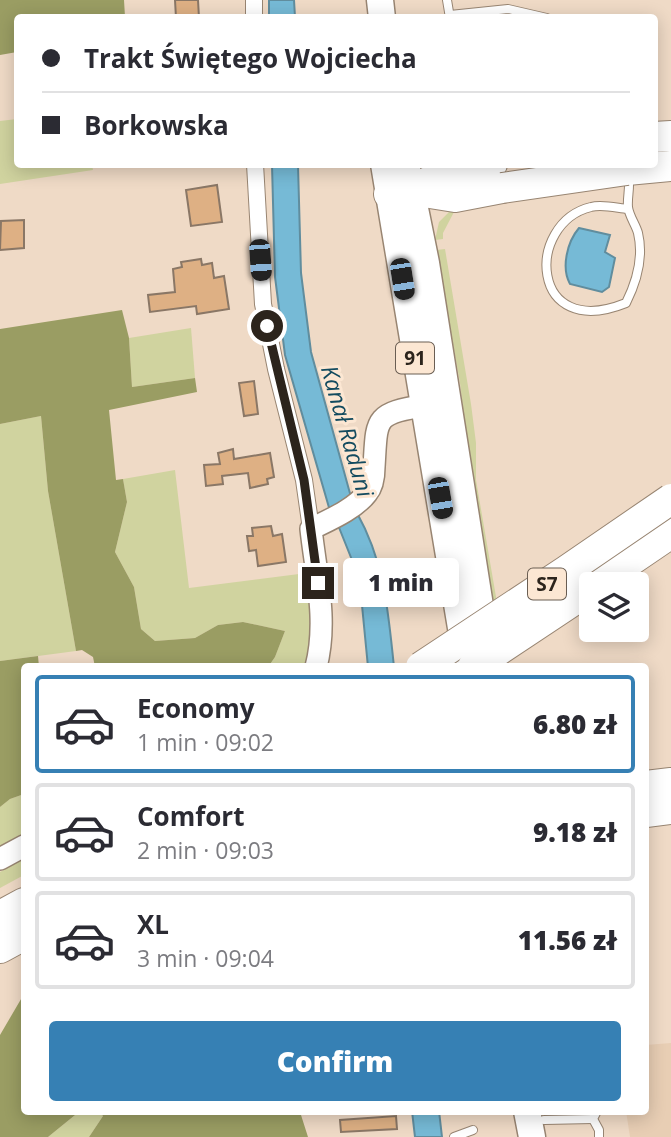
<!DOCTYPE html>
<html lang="en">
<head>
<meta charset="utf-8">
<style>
	:root { --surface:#fff; --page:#f7f7f7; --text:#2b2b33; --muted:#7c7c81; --line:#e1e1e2; --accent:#3680b4 }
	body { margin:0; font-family:"Open Sans",sans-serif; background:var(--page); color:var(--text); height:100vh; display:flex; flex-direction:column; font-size:26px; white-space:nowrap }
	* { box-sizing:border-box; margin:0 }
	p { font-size:23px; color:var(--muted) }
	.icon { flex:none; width:38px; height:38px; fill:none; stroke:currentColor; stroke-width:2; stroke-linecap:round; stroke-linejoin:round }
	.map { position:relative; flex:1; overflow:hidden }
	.details { position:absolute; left:21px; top:663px; width:628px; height:452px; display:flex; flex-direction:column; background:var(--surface); border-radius:7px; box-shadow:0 4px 18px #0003 }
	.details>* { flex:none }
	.hud { position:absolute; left:14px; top:14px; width:644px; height:154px; border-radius:7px; box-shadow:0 4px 18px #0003; display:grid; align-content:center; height:154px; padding:0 28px; background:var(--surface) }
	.fabs { position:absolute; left:579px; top:572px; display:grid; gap:14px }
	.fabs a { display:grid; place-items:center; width:70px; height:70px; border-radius:7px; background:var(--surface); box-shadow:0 4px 18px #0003; font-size:35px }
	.end { position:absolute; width:32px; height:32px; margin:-16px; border:9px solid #2c241c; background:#fff; box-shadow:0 0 0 4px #fff }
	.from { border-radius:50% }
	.bubble { position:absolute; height:49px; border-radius:7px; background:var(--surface); box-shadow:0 4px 18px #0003; font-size:23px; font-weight:800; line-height:49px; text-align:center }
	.car { position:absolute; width:21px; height:42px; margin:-21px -10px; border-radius:9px; box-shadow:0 0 5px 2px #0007; background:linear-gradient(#222 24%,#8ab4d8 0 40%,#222 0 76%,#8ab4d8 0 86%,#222 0) }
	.hud b { display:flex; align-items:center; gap:24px; height:66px; font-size:26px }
	.hud b+b { border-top:2px solid var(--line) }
	.hud i { width:18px; height:18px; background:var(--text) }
	ul { padding:12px 0 0; list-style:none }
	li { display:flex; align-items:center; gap:21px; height:98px; margin:0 14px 10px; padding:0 14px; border:4px solid var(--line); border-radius:7px }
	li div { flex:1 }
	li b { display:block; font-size:26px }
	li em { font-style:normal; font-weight:800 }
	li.on { border-color:var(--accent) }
	li>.icon { width:63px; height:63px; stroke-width:1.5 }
	.primary-button { display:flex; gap:14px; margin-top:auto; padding:14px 28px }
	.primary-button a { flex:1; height:80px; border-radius:7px; background:var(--accent); color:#fff; font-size:28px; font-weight:800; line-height:80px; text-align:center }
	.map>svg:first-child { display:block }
</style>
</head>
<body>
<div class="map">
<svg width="671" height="1137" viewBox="0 0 671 1137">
	<rect width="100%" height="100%" fill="#efdac6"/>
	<path fill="#e8ceb4" d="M671,1043v94h-41l-4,-26h20v-66z"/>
	<g fill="#d0d39f">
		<path d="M17,119l1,45 74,1 1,5 -93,14v-63z"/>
		<path d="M453,208l1,4 -11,21v6l-8,1 4,-18z"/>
		<path d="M445,249l26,155 5,39v37l32,187h-9l-31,-214 -8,-70 -24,-133z"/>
		<path d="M191,328l4,50 -63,9 -3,-49z"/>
		<path d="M41,416l7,75 28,160 -76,10v-237z"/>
		<path d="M175,470l14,118 110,-14 11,5c2,31 6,59 -6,88h-36l7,-10 10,-26 -42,-9 -25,3 -23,13 -40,3 -14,-12 -7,-42 -19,-35 12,-50 -4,-23z"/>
		<path d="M24,794v44l-24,13v-44l10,-8z"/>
		<path d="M24,859v16l-24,13v-16z"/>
		<path d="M80,1111h19l4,5 -14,21h-41z"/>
	</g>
	<g fill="#9a9d63">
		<path d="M0,0h124l1,17 -107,1 -1,34 -17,3z"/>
		<path d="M122,310l7,28 3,49 63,-9 2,14 -88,18 7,70 7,-1 4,23 -12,50 19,35 7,42 14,12 40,-3 23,-13 25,-3 42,9 -10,26 -7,10h-173l-2,-10 -11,-7 -6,1 -28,-160 -7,-75 -41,8v-95z"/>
		<path d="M38,656l1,11h-15v127l-14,5 -10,8v-146z"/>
		<path d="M24,994v117h56l-32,26h-48v-102z"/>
		<path d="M99,1111h204l-2,4 7,22h-219l14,-21z"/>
	</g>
	<g fill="#76bad6" stroke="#608d9e" stroke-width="2">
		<path d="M269,0h25l1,17h-26z"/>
		<path d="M272,165h26l3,108 10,79 40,145 -21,14 -45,-156 -10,-78z"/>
		<path d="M579,228l31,7 -5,17 10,6 -6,29 -7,5 -32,-8c-9,-16 -3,-42 9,-56z"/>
		<path d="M357,513c28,50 31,98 37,154h-26l-7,-72 -9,-35 -14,-35z"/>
		<path d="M412,1111h27l3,26h-27z"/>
	</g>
	<g fill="#deb084" stroke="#8a7766" stroke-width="2">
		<path d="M175,0h23l1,18h-23z"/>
		<path d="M217,185l5,37 -31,4 -5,-36z"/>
		<path d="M24,220v28l-24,2 1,-29z"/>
		<path d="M201,259l1,6 10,-2 2,15 10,-2 5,33 -32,5 -1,-8 -46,6 -2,-17 27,-3 -2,-23 9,-2 -1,-5z"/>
		<path d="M254,381l4,33 -14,2 -5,-33z"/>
		<path d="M233,449l1,10 36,-6 4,24 -7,2 1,5 -18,4 -2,-15 -26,3 1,8 -17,2 -2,-21 16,-1 -2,-11z"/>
		<path d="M271,526l2,10 9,-2 4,28 -28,4 -2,-16 -7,1 -2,-15h6l-1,-8z"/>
		<path d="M396,1116l1,13 -56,3 -1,-12z"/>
	</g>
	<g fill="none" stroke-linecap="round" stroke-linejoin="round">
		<defs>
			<g id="service">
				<path d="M447,0l3,18"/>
				<path d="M450,15l58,-6 39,9"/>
				<path d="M628,174c3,12 -1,22 0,33 1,9 8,18 10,26 6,25 -1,48 -12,70 -97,39 -101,-80 -35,-96 11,-3 26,1 37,2"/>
				<path d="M597,1111l-4,8 6,11v7"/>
				<path d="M544,1120l49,-1"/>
				<path d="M454,1137l19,-7"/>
			</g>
			<g id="minor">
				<path d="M254,0v18"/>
				<path d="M255,164l8,140 13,65 28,111 7,49"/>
			</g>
			<g id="tertiary">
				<path d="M316,667c12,-46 0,-92 -5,-138 18,-9 44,-20 56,-36 6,-7 7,-17 7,-26 3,-47 -1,-54 49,-61"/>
				<path d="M0,859l24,-13"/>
			</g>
			<g id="primary">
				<path d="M380,0l2,18"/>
				<path d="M384,164l82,494"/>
				<path d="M406,164l20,99 60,381"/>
				<path d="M527,1111l5,26"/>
			</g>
			<g id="motorway">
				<path d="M654,137l17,-1"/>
				<path d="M627,170l44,-4"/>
				<path d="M411,190l44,7 47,-9"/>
				<path d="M389,194l22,-4 40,-19 41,-7"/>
				<path d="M596,584l75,-51"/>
				<path d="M646,786l25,-3"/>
				<path d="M646,812l25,-3"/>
				<path d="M0,916l24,-13"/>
				<path d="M0,948l24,-13"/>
			</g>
		</defs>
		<use href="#service" stroke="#988572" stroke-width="10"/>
		<use href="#minor" stroke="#988572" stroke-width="18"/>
		<use href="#tertiary" stroke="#988572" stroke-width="24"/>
		<use href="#primary" stroke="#988572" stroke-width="29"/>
		<use href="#motorway" stroke="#988572" stroke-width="32"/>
		<use href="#service" stroke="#fff" stroke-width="8"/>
		<use href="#minor" stroke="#fff" stroke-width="16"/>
		<use href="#tertiary" stroke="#fff" stroke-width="21"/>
		<use href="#primary" stroke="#fff" stroke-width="26"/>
		<use href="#motorway" stroke="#fff" stroke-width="30"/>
		<defs>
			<g id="motorway-bridge">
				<path d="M502,188l125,-18"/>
				<path d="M421,667l145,-96 105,-72"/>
				<path d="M473,667l119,-79"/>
			</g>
		</defs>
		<use href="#motorway-bridge" stroke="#988572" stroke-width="32" stroke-linecap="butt"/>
		<use href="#motorway-bridge" stroke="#fff" stroke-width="30"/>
	</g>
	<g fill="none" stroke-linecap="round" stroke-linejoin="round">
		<path stroke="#2c241c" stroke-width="9" d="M267,326l37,154 14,103"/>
	</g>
	<g text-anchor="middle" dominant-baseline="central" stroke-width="6" stroke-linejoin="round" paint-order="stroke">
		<g fill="#fce7d3" stroke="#6a5e53" stroke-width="2">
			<rect x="396" y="342.5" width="38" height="31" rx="5"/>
			<rect x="528" y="568.5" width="38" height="31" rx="5"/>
		</g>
		<g font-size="19" font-weight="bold" fill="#2c241c">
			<text x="415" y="358">91</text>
			<text x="547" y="584">S7</text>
		</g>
		<g font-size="23" font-style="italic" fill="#134b5f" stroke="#fce7d3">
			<text transform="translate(348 431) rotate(74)">Kanał Raduni</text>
		</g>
	</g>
</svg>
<div class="fabs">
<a><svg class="icon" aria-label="layers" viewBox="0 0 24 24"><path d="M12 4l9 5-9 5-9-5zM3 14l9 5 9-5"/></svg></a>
</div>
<i class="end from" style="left:267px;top:326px"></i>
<i class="end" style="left:318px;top:583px"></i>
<div class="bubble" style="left:343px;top:558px;width:116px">1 min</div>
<i class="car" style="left:260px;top:260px;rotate:176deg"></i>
<i class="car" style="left:402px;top:279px;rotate:171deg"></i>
<i class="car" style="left:440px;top:498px;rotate:170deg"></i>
<div class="hud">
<b><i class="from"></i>Trakt Świętego Wojciecha</b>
<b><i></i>Borkowska</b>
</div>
<section class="details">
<ul>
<li class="on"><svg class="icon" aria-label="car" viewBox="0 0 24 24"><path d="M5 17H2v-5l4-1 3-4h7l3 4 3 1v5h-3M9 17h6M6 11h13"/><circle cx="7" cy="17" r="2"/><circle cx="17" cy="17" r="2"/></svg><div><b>Economy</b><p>1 min · 09:02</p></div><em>6.80 zł</em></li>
<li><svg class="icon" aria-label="car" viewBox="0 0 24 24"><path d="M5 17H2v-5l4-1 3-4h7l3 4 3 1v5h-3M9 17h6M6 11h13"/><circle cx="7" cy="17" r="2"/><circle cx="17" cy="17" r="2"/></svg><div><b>Comfort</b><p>2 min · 09:03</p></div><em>9.18 zł</em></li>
<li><svg class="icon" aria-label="car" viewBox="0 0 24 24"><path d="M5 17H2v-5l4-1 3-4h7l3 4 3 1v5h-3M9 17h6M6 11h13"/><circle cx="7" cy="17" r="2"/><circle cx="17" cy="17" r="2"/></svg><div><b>XL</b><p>3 min · 09:04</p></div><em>11.56 zł</em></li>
</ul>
<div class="primary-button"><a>Confirm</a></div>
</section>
</div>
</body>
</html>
